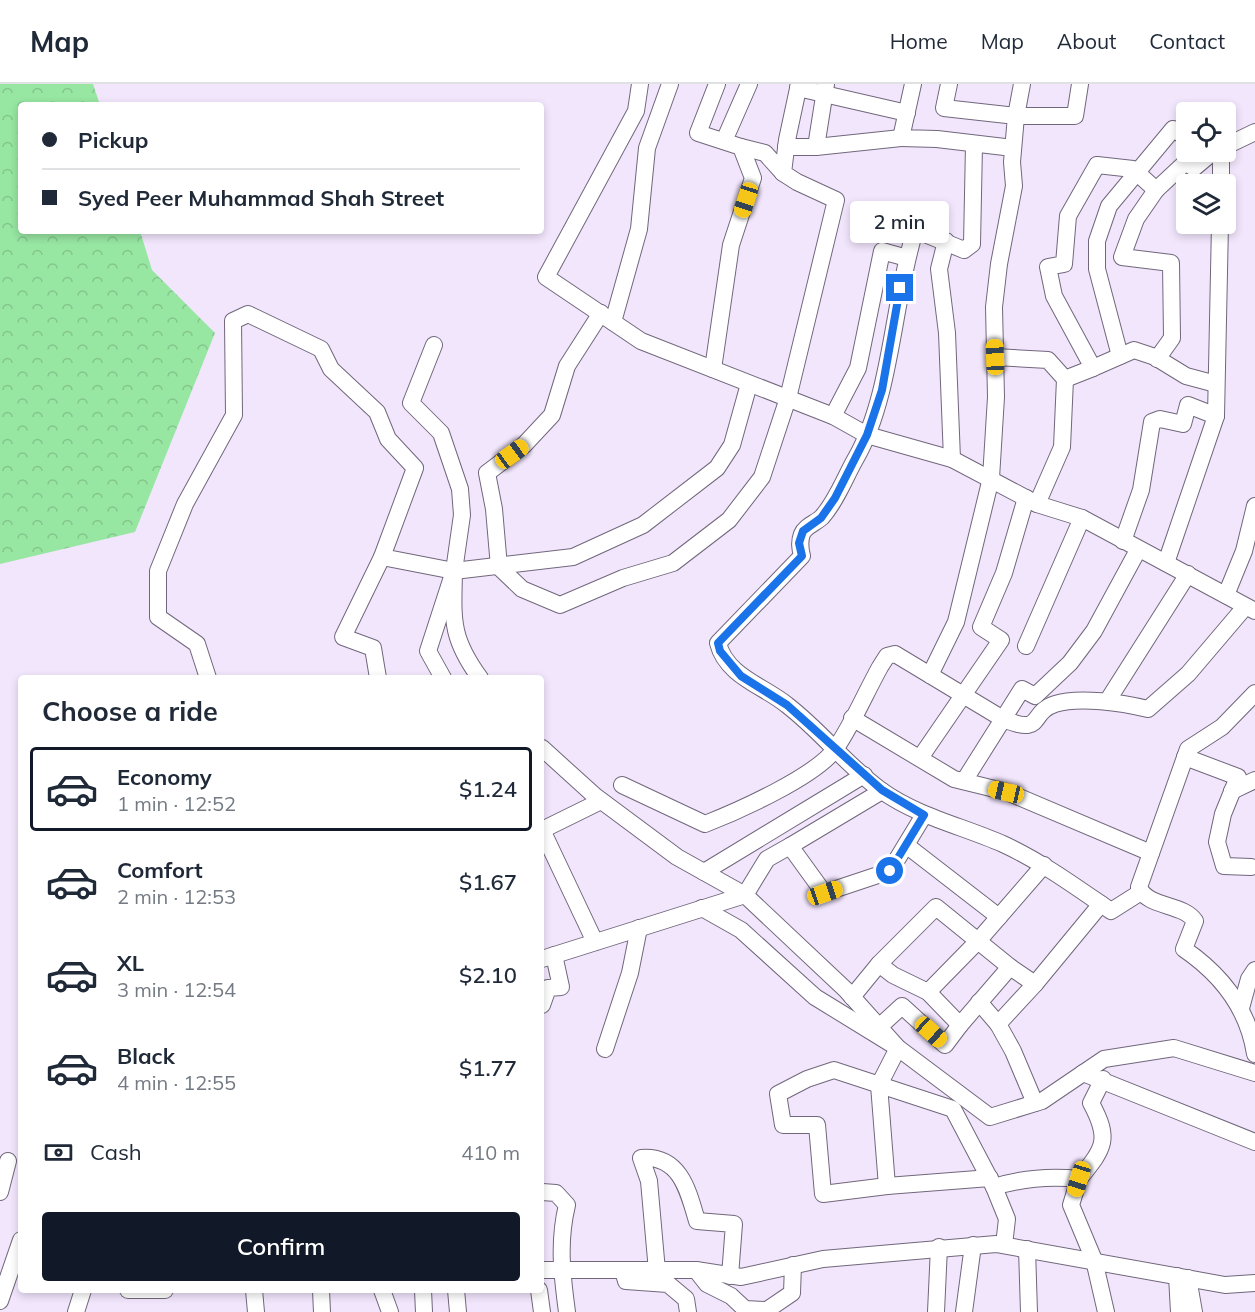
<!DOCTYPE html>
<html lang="en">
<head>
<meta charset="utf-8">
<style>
	:root { --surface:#fff; --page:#f2f2f3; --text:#1f2937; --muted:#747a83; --line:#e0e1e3; --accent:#111827 }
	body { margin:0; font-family:Mulish,sans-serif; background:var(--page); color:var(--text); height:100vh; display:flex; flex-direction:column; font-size:22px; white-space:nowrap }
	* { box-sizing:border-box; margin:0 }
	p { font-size:20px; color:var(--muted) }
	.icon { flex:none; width:33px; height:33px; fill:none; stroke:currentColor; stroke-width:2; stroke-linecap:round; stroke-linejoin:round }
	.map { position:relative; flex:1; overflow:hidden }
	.sheet { position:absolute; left:18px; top:591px; width:526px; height:618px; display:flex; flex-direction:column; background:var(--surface); border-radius:6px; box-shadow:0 3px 9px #0003 }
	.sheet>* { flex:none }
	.guide { position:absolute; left:18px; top:18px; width:526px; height:132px; border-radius:6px; box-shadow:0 3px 9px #0003; display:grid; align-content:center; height:132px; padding:0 24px; background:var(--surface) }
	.tools { position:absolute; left:1176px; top:18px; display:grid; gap:12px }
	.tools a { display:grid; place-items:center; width:60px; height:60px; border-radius:6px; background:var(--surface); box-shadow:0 3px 9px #0003; font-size:30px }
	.end { position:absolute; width:27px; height:27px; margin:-14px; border:8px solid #1a73e8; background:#fff; box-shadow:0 0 0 3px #fff }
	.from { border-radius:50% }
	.bubble { position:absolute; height:42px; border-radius:6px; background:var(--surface); box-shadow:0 3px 9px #0003; font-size:20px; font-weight:600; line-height:42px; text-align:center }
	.car { position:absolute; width:18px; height:36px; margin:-18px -9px; border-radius:8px; box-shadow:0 0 4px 2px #0007; background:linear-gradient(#f5c518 24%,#345 0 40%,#f5c518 0 76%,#345 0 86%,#f5c518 0) }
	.guide b { display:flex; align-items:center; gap:21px; height:57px; font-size:22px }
	.guide b+b { border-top:2px solid var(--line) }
	.guide i { width:15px; height:15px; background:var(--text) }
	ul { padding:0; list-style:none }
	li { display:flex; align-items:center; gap:18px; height:84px; margin:0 12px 9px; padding:0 12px; border:3px solid transparent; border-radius:6px }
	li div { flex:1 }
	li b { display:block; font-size:22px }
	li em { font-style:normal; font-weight:600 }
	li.active { border-color:var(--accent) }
	li>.icon { width:54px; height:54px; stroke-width:1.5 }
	h2 { padding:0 24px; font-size:27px; line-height:72px }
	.pay { display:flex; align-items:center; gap:15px; height:66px; padding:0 24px; font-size:22px }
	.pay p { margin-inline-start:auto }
	.cta { display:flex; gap:12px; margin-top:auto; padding:12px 24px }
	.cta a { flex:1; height:69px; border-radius:6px; background:var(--accent); color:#fff; font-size:24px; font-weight:600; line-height:69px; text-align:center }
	header { display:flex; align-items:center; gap:36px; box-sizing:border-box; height:84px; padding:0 30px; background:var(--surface); border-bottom:2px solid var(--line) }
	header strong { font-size:28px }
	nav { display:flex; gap:33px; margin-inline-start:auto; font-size:21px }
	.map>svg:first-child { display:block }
</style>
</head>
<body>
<header>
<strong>Map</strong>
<nav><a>Home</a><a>Map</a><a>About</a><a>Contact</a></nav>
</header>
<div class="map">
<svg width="1255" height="1228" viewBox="0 0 1255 1228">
	<defs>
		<pattern id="forest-crowns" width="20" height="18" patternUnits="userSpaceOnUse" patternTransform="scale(1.5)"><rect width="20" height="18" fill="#97e6a2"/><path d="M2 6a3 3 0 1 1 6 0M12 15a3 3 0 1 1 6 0" fill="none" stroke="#83c68c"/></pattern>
	</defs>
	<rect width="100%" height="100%" fill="#f2e6fd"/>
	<path fill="url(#forest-crowns)" d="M0,0h93l7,21h-79v126h119l12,39 63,63 -80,199 -135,32z"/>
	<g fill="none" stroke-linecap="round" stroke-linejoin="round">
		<defs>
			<g id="minor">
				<path d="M640,0l-4,27 -90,166 95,64 192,75 34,19 85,24 85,45 45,14 173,93"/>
				<path d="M913,0l-12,54 36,1 76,9"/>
				<path d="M1022,0l-6,32h59l5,-32"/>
				<path d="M798,4l109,25"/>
				<path d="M724,57l25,-57"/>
				<path d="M974,61l-2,99 -8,6 -44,-18 -6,2c-21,69 -23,163 -58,224 -11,19 -19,42 -34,59 -6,6 -17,9 -20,17 -3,8 -2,14 0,22l-84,87c8,33 46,43 69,62 34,26 60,61 95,86 37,26 80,35 121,53 39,18 73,43 108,67l30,-19"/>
				<path d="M1226,62l29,-14"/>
				<path d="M741,63l24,6 18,20"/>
				<path d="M786,63h30l85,-9"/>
				<path d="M816,63l10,-63"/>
				<path d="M1221,100v-32"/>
				<path d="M1156,106l-20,29 -14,38 49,6 1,75 -15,21"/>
				<path d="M946,157l-7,28 8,64 5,126"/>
				<path d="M601,229l-34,53 -15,49 -28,30 -37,28 7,36 5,58 23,22 38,16 63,-27 50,-15 56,-43 33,-43 26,-79 48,-198 -39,-18 -14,-9 4,-33 12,-56"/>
				<path d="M613,238l26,-93 8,-81 23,-64"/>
				<path d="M434,261l-23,58 30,30 19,56 2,26 -8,56 -26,80 15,27"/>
				<path d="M1120,272l-23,-87v-28l12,-35 64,-77 13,8"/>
				<path d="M995,273l53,3 17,19 -3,68 -25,57"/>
				<path d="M1093,284l41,-18 21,7 31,19 30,8"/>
				<path d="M713,285l18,-124 22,-67 -12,-31 -43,-14 19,-49"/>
				<path d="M1065,295l28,-11 -39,-72 -6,-29 16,-3 4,-48 29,-51 36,4 23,21 30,-28 8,6 19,-16"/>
				<path d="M833,332l25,-48 24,-117 25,7"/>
				<path d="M1123,457l18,-51 11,-68 8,-3 23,5 5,-19 28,11"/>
				<path d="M1166,479l50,-147 4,-192"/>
				<path d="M454,487l119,-14 70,-32 74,-57 15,-23 17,-61"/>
				<path d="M1226,511l18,-44 11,-45"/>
				<path d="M1026,562l56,-128"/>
				<path d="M930,591l26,-53 35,-144 5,-81 -2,-90 5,-43 15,-78 -2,-24 4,-46 -72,-8 5,-24"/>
				<path d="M208,594l-11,-34 -39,-27v-46l27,-67 49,-89 -1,-94 15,-7 73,35 10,20 46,43 11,27 27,29 -33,89 72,14c-1,48 -4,66 26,107"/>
				<path d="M378,594l-5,-30 -30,-11 39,-80"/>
				<path d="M1255,609l-33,34 -34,22 -49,138c8,21 44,16 56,34l-11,28c38,26 64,59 71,105"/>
				<path d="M1108,616l80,-126"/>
				<path d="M852,634l102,61 53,13 144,61"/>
				<path d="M542,664l53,48 82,61 68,38 101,95 52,58 92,69 52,-16 62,-42 70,-11 81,25"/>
				<path d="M1185,673l53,20 -15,37 -6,28 7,24 27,1"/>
				<path d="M920,674l81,-118 -20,-13 23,-54 22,-75"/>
				<path d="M964,697l58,-92 13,7 35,-33 24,-32 44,-81"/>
				<path d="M622,701l83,39c33,-13 112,-48 131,-76 17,-25 29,-54 44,-81l7,-11 8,-2 108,65c42,17 25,-6 52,-15 24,-8 68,-1 93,5l40,-35 57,-67"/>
				<path d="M1232,707l23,-11"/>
				<path d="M542,746l53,112"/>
				<path d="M542,746l59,-29"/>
				<path d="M906,761l93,72"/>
				<path d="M790,762l92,-55"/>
				<path d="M704,788l160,-97"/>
				<path d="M702,824l39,22 74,67 83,51 -19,37 8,101 103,-8"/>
				<path d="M542,875l203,-64 22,-36 23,-13 34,47 66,-22 34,-56"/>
				<path d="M879,880l57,-57 74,60"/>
				<path d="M928,908l50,-51 66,-76"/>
				<path d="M852,913l27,-33 14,11 35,17 32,33 50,-58 25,17 66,-80"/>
				<path d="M979,918l19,22 37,-40"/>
				<path d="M542,921l6,-17 13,-1 -7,-32"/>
				<path d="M1241,924l8,-29 6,-9"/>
				<path d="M998,940l15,27 22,52"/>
				<path d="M879,943l23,-21 43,39 15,-20"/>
				<path d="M605,965l25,-76 9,-45"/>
				<path d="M1083,989l172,69"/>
				<path d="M1079,1095c25,-31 32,-39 12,-76l12,-24"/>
				<path d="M887,1102l-64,8 -6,-69h-34l-5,-31 29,-15 27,-9 119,39 41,78c29,-9 55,-11 85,-8l-8,26 23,55 12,52"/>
				<path d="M994,1103l13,32 -3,26"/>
				<path d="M0,1108l8,-31"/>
				<path d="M542,1108l14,1 11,12c-9,37 -5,70 0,107"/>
				<path d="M1027,1165l2,63"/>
				<path d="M542,1186h154l45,7 82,-18 173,-15 229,41 30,-2"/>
				<path d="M696,1186l11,14 24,12 14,13 20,1"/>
				<path d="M657,1187l-8,-90 -8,-23c39,-3 47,32 56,63l37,3 -4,52"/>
				<path d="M624,1190l2,7 42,3 18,15 2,13"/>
				<path d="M1177,1192l2,36"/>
				<path d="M1188,1194l6,34"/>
				<path d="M128,1206h37"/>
				<path d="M254,1206l2,22"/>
				<path d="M321,1206l1,22"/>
				<path d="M382,1206l8,22"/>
				<path d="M423,1206l1,22"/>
				<path d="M456,1206l2,22"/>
				<path d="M539,1206l3,22"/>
				<path d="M0,1217l21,-61"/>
				<path d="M76,1228l7,-22"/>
				<path d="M764,1228l28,-19 1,-28"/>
				<path d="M936,1228l3,-65"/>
				<path d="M964,1228l9,-67"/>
			</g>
		</defs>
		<use href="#minor" stroke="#71677b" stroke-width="18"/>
		<use href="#minor" stroke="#fff" stroke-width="16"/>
	</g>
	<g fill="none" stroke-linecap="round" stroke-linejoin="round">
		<path stroke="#1a73e8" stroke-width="8" d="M890,787l34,-56 -42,-25 -95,-85 -46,-29 -21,-25 -2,-8 84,-87 -3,-13 4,-12 18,-13 14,-20 32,-63 15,-45 18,-102"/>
	</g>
</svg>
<div class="tools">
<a><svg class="icon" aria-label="locate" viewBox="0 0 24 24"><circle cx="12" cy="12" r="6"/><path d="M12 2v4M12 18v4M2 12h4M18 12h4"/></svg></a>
<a><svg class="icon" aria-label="layers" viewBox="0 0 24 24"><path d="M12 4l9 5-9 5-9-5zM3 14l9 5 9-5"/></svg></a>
</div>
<i class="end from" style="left:890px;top:787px"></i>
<i class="end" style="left:900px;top:204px"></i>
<div class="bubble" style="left:850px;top:117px;width:99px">2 min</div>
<i class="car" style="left:746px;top:116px;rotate:198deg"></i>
<i class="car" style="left:995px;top:273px;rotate:358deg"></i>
<i class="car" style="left:512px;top:370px;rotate:54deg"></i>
<i class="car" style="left:1006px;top:708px;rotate:283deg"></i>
<i class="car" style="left:825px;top:809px;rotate:71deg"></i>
<i class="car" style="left:931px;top:948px;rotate:132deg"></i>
<i class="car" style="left:1079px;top:1095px;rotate:197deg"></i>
<div class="guide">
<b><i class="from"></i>Pickup</b>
<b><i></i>Syed Peer Muhammad Shah Street</b>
</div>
<section class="sheet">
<h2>Choose a ride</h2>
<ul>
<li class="active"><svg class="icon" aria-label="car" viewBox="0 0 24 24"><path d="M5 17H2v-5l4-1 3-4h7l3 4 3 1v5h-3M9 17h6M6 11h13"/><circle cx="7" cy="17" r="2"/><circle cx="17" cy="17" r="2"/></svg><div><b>Economy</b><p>1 min · 12:52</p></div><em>$1.24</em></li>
<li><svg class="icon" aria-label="car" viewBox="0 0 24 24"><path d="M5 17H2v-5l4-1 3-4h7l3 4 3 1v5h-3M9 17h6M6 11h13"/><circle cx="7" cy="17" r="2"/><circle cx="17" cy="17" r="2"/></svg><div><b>Comfort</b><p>2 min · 12:53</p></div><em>$1.67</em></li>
<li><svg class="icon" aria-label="car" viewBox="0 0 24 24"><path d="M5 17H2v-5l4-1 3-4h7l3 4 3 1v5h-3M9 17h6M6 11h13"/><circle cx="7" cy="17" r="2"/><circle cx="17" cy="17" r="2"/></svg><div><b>XL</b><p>3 min · 12:54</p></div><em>$2.10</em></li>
<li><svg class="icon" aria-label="car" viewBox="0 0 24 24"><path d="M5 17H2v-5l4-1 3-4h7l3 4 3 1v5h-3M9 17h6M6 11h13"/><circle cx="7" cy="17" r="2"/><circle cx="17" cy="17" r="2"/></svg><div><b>Black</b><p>4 min · 12:55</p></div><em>$1.77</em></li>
</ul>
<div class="pay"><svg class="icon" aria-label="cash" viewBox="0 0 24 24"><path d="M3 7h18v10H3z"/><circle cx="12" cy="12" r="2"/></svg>Cash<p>410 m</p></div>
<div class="cta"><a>Confirm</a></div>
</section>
</div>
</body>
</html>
